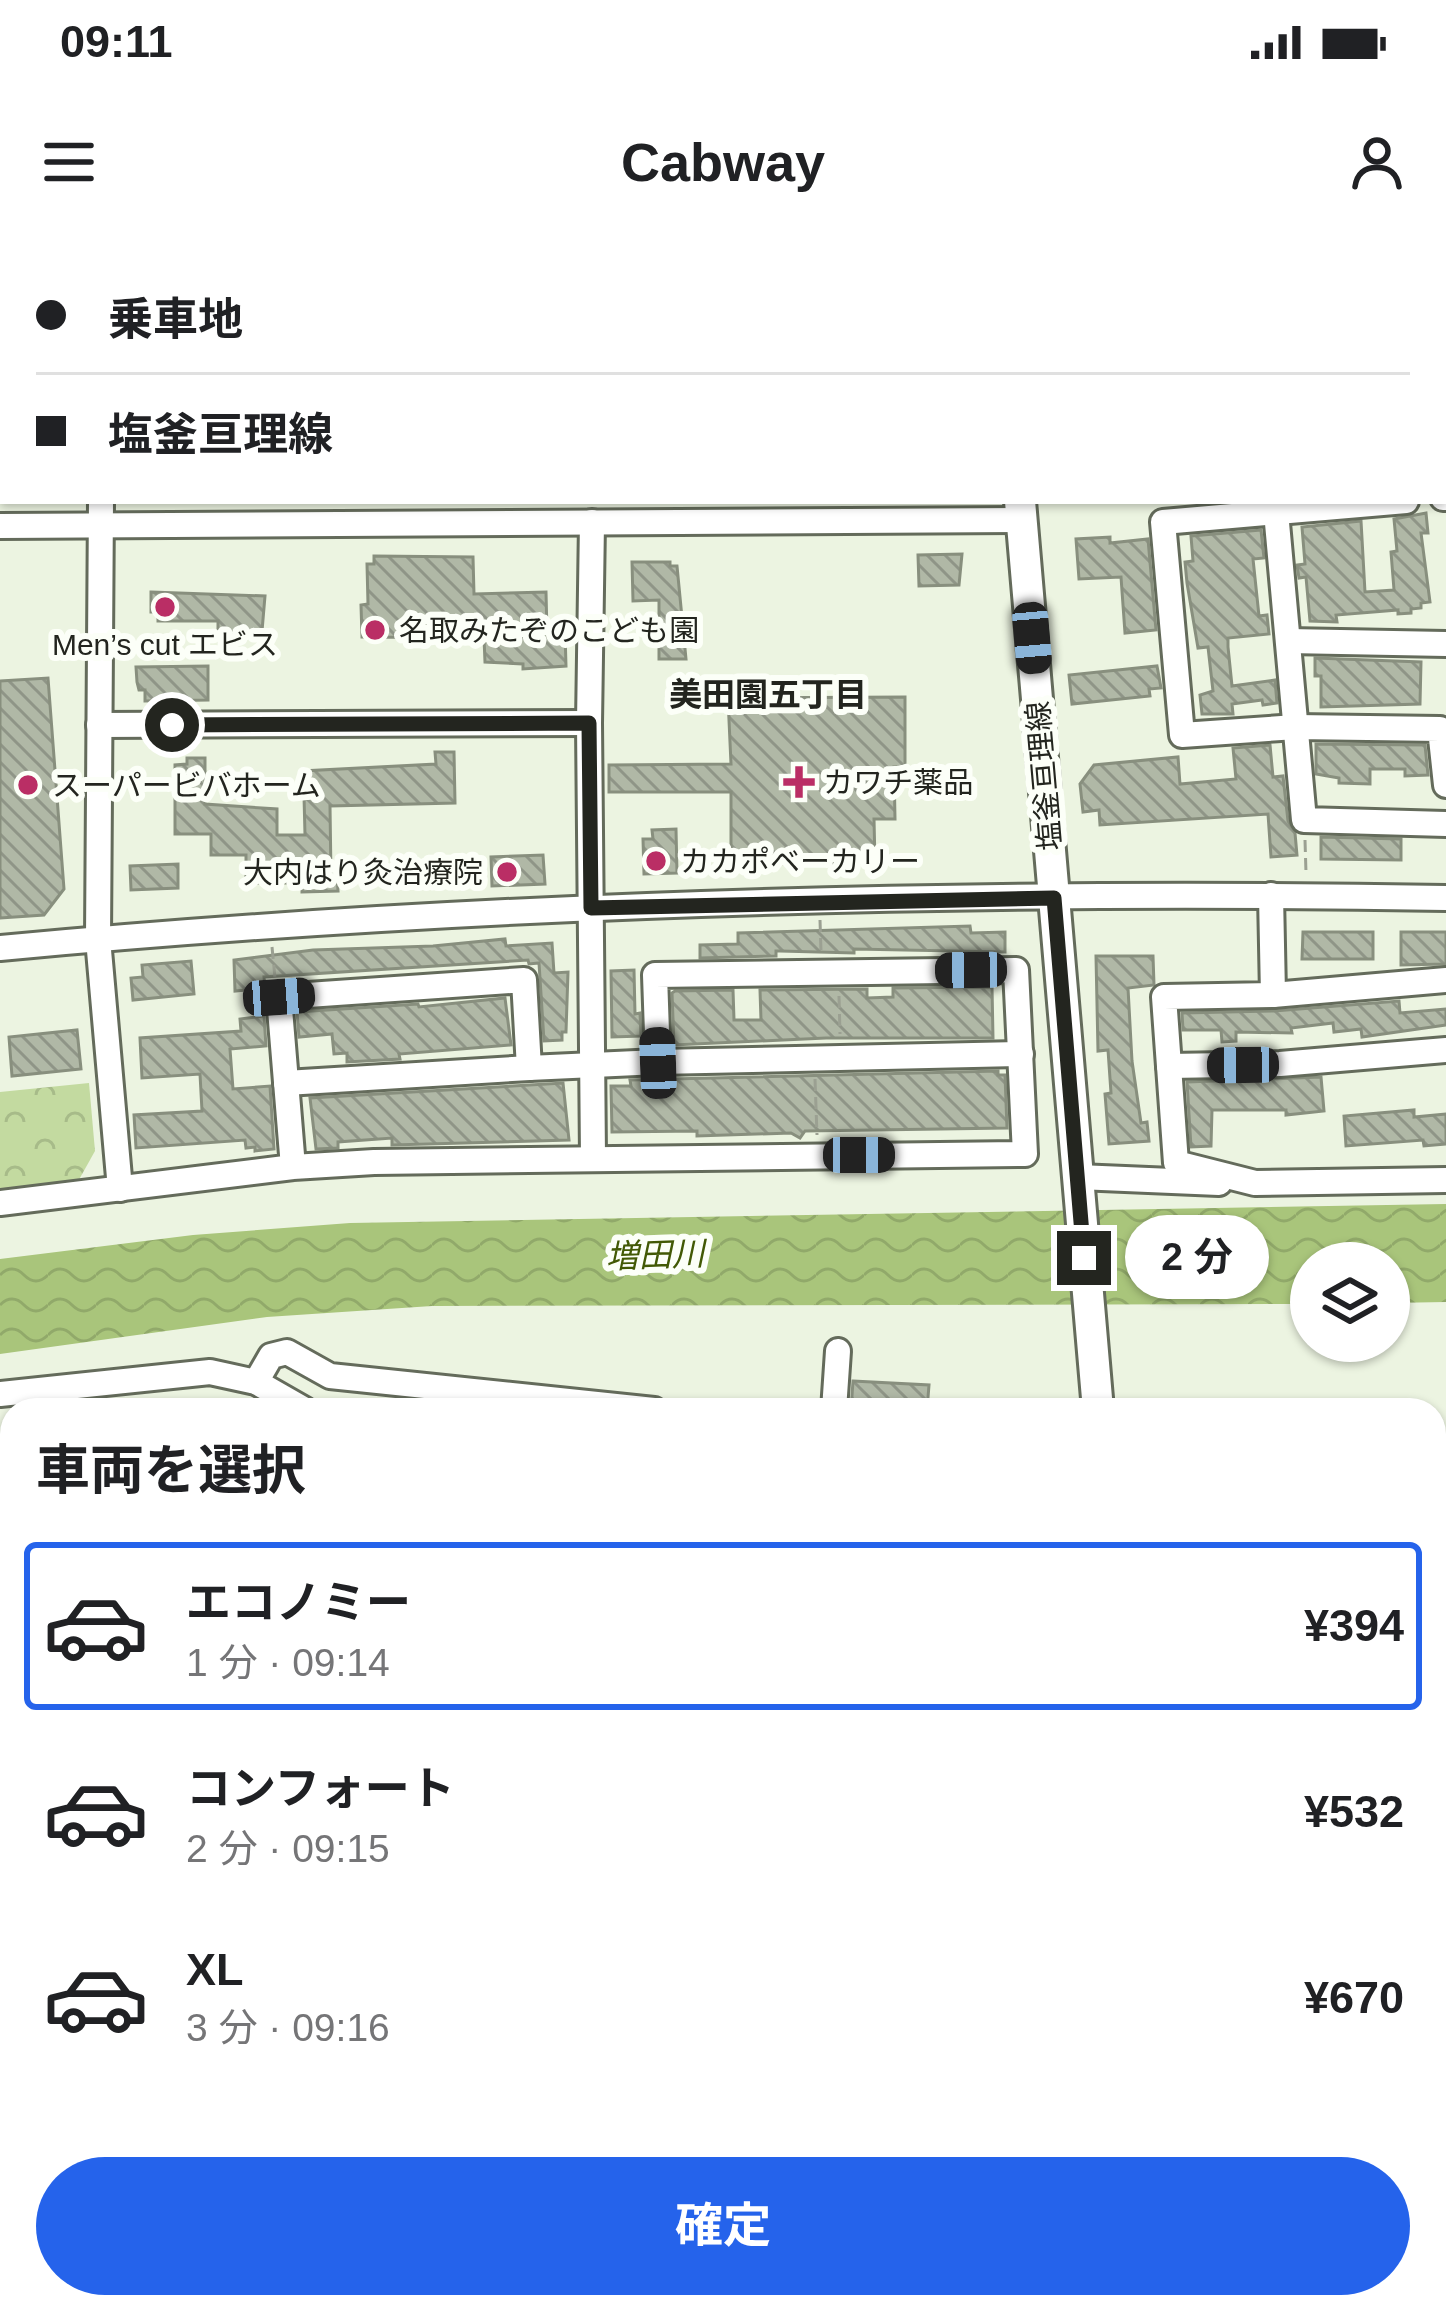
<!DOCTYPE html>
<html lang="ja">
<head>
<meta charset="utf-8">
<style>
	:root { --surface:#fff; --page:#f6f6f6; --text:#202124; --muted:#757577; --line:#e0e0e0; --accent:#2563eb }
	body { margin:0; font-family:Helvetica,"Noto Sans JP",sans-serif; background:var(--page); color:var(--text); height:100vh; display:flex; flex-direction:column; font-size:45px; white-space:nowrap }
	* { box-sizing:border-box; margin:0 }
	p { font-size:39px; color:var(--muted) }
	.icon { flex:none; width:66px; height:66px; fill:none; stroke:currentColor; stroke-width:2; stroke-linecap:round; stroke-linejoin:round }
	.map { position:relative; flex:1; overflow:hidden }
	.side { position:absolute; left:0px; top:1158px; width:1446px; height:921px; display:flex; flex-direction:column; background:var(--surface); border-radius:36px 36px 0 0; box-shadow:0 3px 9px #0004 }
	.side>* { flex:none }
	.top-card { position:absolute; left:0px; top:0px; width:1446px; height:264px; box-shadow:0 3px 9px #0004; display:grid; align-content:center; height:264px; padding:0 36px; background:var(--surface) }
	.fabs { position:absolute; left:1290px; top:1002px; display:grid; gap:24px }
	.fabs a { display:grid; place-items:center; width:120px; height:120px; border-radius:50%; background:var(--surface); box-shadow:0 3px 9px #0004; font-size:60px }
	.end { position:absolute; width:54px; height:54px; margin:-27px; border:15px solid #23251f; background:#fff; box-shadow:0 0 0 6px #fff }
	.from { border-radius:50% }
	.bubble { position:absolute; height:84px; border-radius:42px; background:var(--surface); box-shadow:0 3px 9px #0004; font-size:39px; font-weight:700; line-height:84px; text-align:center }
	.car { position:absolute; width:36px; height:72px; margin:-36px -18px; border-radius:15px; box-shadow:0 0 9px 3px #0007; background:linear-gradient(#222 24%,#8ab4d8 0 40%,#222 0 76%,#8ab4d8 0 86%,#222 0) }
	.top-card b { display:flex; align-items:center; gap:42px; height:114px; font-size:45px }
	.top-card b+b { border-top:3px solid var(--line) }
	.top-card i { width:30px; height:30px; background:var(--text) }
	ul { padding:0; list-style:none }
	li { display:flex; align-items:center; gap:36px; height:168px; margin:0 24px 18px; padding:0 12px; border:6px solid transparent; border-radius:12px }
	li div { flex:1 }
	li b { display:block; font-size:45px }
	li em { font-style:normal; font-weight:700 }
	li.active { border-color:var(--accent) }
	li>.icon { width:108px; height:108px; stroke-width:1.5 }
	h2 { padding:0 36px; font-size:54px; line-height:144px }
	.button { display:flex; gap:24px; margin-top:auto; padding:24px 36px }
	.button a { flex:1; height:138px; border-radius:72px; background:var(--accent); color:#fff; font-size:48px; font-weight:700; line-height:138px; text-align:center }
	.status { display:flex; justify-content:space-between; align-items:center; height:84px; padding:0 60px; background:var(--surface); direction:ltr }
	.status svg { height:33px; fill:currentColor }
	header { display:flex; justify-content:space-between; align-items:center; height:156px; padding:0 36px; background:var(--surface); font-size:54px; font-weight:700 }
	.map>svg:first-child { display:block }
</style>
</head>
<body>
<div class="status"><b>09:11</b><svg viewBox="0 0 49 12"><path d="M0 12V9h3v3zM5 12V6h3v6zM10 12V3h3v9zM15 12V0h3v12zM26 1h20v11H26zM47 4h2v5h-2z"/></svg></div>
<header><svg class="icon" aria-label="menu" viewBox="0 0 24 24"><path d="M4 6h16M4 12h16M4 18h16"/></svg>Cabway<svg class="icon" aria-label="person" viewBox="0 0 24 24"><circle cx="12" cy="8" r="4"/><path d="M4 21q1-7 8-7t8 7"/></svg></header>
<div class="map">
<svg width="1446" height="2078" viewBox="0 0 1446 2078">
	<defs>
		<pattern id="park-crowns" width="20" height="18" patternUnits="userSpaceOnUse" patternTransform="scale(3)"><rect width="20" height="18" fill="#c3daa0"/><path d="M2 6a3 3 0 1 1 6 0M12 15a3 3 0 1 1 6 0" fill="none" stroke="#a7bb89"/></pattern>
		<pattern id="water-waves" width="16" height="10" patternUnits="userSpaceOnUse" patternTransform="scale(3)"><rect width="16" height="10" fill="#a9c57b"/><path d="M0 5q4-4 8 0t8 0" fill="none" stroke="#91a96a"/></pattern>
		<pattern id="building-back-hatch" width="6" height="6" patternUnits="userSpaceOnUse" patternTransform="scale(3)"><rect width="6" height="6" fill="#b0b8a6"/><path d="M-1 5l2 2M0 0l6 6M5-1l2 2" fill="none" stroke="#8f9587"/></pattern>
	</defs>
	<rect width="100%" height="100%" fill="#ecf4e1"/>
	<path fill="url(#park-crowns)" d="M89,843l6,68 -19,34 -76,10v-103z"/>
	<path fill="url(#water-waves)" d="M1446,964v98l-57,1v-40h-78v41l-879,2 -165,11 -267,37v-95l193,-24 157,-12z"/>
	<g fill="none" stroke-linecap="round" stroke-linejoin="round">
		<path stroke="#a9c57b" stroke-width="6" d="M1318,2067l17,11"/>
	</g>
	<g fill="url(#building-back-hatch)" stroke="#888f7e" stroke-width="3">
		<path d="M1426,273l2,20h-7l9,69 -9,1v5l-10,1v4l-13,1v-4l-62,5 1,7 -27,-1 -4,-44 -7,1 -2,-13 8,-1 -3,-37 59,-6 4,71 29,-2 -3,-38 6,-1 -3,-32z"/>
		<path d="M1261,290l3,28 -11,1 6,57 8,-1 2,19 -41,4v9l4,39 43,-6 2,23 -14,2 -1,-5 -30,4 1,10h-31l-2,-19 13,-4 -5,-44 -10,1 -11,-65 -2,-21 8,-1 -2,-25z"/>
		<path d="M1110,297v6l38,-4 8,91 -31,3 -4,-56 -42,2 -3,-40z"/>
		<path d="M962,314l-3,31 -40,1 -1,-31z"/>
		<path d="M374,316l99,1 1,37 72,-2 1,41 18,-1 1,34 -43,3v-5l-38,-2 -1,-24 -122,-1 -1,-32 7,-1 -1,-40h7z"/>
		<path d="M632,322h38v4h7l9,93h-27v-59l-26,1z"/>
		<path d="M151,352l114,4 -3,35 -44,1v-11h-60v-9h-7z"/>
		<path d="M1315,418l106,4 -1,42 -99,3v-31h-6z"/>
		<path d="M208,426v34l-63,1v-11h-6l-2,-8 -1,-15z"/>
		<path d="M1157,426l4,22 -12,1 1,7 -78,8 -3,-29z"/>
		<path d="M48,438l16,211 -20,26 -44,3v-237z"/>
		<path d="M905,457v70h-11l1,52h-21l1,44 -144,1v-72h-122v-27l122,-1 -3,-66z"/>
		<path d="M1316,504l109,1 3,30 -23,1v-7h-35v15l-31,-1v-5l-23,-4z"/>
		<path d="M1270,505l3,32 10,-1 5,45 7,12 2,22 -26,2 -3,-43 -168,11 -1,-15 -16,2 -3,-28 14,-19 84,-8 2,27 56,-5 -3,-31z"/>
		<path d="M435,512h19l1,51 -125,3 1,70 6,-1 1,16 -36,1v-9h-56v-28h-35v-21h-36v-69l12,-1v-6h18v46l72,5v26h28l-1,-39h-5l3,-25 134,-7z"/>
		<path d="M676,589l1,44 -33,1 -1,-35h10l-1,-9z"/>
		<path d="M1321,597l80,2v21l-80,-1z"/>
		<path d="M543,615l2,29 -53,2 -1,-29z"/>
		<path d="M178,624v24l-47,2 -1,-24z"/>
		<path d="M970,686l1,7 34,-1v20l-151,-3v4l-74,-2h-4v5l-76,2v-13l38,-1v-11z"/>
		<path d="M1303,692h70v27h-71z"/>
		<path d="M1401,692h45v32l-45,1z"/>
		<path d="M505,699l1,7 46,-3 2,30 14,-1 -2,60h-4v8l-18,1 -5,-78 -10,1 -1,-4 -264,17 1,11 -30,3 -1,-31 79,-10 120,-4z"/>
		<path d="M1096,716h57l1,29 -26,3 4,73 9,62 6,-1 2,19 -40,3 -4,-50 6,-1 -3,-43 -10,1z"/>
		<path d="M191,721l3,33 -61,6 -2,-22 12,-1 -1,-12z"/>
		<path d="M634,730l1,44 5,-1 1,23 -29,1 -1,-66z"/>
		<path d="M992,747l1,51h-167l-152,7 -2,-52 3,-2 58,-1 1,30h27l-1,-30 107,-1v9l26,-1v-9z"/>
		<path d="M505,758l6,47 -112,9 1,5 -53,3v-9l-13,1 -2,-20 -33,3 -2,-25 121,-8 1,3z"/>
		<path d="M1399,761l1,12 46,-4v16l-84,12 -1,-8 -27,3 -1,-9 -42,5 1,5 -56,-1v9l-14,1 -1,-12h-38l-1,-17 92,-2z"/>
		<path d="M264,776l2,30 -36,3 3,40 37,-3 4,63 -19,2v-4l-9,1 -1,-8 -109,8 -2,-33 68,-4 -2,-37 -58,4 -2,-40 101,-7 -1,-12z"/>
		<path d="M77,790l4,39 -69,7 -3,-39z"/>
		<path d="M998,831v4h7l2,53 -202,3 -5,7 -9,-5 -94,3v-5l-85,1 -1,-46h20l-1,-6z"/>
		<path d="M1321,837l3,34 -38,4v-5h-74l-1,36 -20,1 -4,-65z"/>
		<path d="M563,843l6,57 -177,5v-7l-54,4v6l-22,1 -6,-51z"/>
		<path d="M1414,870v7l32,-3v30l-22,2 -1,-6 -77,6 -2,-30z"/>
		<path d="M853,1141l76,4 -2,25h-76z"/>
	</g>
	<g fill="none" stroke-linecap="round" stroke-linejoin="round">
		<defs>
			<g id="minor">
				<path d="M100,0v3"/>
				<path d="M1443,33l3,1"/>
				<path d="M0,101h3"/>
				<path d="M1443,200l3,-1"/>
				<path d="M1443,258h3"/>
				<path d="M101,261l-3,438 22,250"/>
				<path d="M1406,261l-243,21 19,213 114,-8 144,2 6,56"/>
				<path d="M1276,272l28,308 142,4"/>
				<path d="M592,282l-3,201 4,434"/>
				<path d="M0,286l1022,-6"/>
				<path d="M1288,401l158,3"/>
				<path d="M99,485l490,-2"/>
				<path d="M1271,655l2,100 -109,2 12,166 79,20 191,-3"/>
				<path d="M0,708c480,-45 964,-58 1446,-50"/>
				<path d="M1273,755l173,-15"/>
				<path d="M658,822l363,-8"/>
				<path d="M1169,826l111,-2 166,-14"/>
				<path d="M286,843l243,-15"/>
				<path d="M1078,937l141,6"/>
				<path d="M0,963l293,-36 81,-5 651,-8 -9,-184 -361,5 3,87 -129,6 -5,-88 -245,17 14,170"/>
				<path d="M256,1142l15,-26 16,-4 43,24 324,34"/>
				<path d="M0,1154l210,-22 46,10 49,28"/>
				<path d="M834,1170l4,-59"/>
				<path d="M1434,1223l12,1"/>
				<path d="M1434,1648h12"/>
				<path d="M1371,2067l22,11"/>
				<path d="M670,2078l1,-11"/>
				<path d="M1220,2078l5,-11"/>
			</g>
			<g id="major">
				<path d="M996,0l1,3"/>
				<path d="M1020,261l78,909"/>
				<path d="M1037,2078l3,-11"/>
			</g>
		</defs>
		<use href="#minor" stroke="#646b5b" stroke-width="30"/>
		<use href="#major" stroke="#646b5b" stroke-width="36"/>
		<g stroke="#9ba092" stroke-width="3" stroke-dasharray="12 6" stroke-linecap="butt">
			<path d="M1305,600l1,33"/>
			<path d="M820,680l1,32"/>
			<path d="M272,707l3,31"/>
			<path d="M839,756l1,38"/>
			<path d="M815,839l2,56"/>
			<path d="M0,1239l12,1"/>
			<path d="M0,1978h12"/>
			<path d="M0,2004h12"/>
			<path d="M50,2067l1,11"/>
		</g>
		<use href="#minor" stroke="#fff" stroke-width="24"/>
		<use href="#major" stroke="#fff" stroke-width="30"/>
	</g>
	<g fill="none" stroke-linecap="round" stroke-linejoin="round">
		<path stroke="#23251f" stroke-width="15" d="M172,485l417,-2 2,185 463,-10 30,360"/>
	</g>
	<g fill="#ba2e65" stroke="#fcfff8" stroke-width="4.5">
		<circle cx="165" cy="367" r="12"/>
		<circle cx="375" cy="390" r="12"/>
		<path d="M793 524h12v12h12v12h-12v12h-12v-12h-12v-12h12z"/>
		<circle cx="28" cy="545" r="12"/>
		<circle cx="656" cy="621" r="12"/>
		<circle cx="507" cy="632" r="12"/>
	</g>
	<g text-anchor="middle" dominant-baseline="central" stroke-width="12" stroke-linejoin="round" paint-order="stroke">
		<g font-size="30" fill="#23251f" stroke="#fcfff8" text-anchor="start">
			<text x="399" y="390">名取みたぞのこども園</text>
			<text x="165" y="404" text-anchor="middle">Men’s cut エビス</text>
			<text x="823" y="542">カワチ薬品</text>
			<text x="52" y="545">スーパービバホーム</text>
			<text x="680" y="621">カカポベーカリー</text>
			<text x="483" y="632" text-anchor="end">大内はり灸治療院</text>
		</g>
		<g font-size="30" fill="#23251f" stroke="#fcfff8">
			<text transform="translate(1044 536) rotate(-95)">塩釜亘理線</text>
		</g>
		<g font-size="33" font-weight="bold" fill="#23251f" stroke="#fcfff8">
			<text x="768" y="454">美田園五丁目</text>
		</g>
		<g font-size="33" font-style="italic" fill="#425905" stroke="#fcfff8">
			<text transform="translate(655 1015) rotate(-2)">増田川</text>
		</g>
	</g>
</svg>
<div class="fabs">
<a><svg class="icon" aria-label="layers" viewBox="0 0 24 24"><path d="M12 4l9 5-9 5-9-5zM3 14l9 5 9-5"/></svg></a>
</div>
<i class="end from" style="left:172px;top:485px"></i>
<i class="end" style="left:1084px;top:1018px"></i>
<div class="bubble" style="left:1125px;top:975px;width:144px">2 分</div>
<i class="car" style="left:1032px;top:398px;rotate:175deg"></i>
<i class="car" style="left:971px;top:730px;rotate:269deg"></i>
<i class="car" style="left:279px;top:757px;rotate:86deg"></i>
<i class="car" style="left:658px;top:823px;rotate:358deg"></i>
<i class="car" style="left:1243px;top:825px;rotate:269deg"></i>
<i class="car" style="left:859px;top:915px;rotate:90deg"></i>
<div class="top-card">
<b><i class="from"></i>乗車地</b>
<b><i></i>塩釜亘理線</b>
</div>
<section class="side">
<h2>車両を選択</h2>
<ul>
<li class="active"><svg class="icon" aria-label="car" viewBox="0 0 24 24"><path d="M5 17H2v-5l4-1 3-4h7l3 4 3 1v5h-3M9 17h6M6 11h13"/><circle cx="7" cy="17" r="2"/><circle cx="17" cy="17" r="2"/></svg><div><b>エコノミー</b><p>1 分 · 09:14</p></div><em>¥394</em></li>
<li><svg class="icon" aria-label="car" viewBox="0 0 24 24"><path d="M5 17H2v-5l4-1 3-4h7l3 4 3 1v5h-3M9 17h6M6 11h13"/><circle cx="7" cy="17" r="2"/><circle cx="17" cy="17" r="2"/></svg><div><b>コンフォート</b><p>2 分 · 09:15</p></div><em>¥532</em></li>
<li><svg class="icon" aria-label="car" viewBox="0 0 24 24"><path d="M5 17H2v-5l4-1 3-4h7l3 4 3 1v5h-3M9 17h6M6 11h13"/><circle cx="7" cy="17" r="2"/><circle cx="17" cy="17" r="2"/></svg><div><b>XL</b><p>3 分 · 09:16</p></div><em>¥670</em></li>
</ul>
<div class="button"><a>確定</a></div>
</section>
</div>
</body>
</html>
